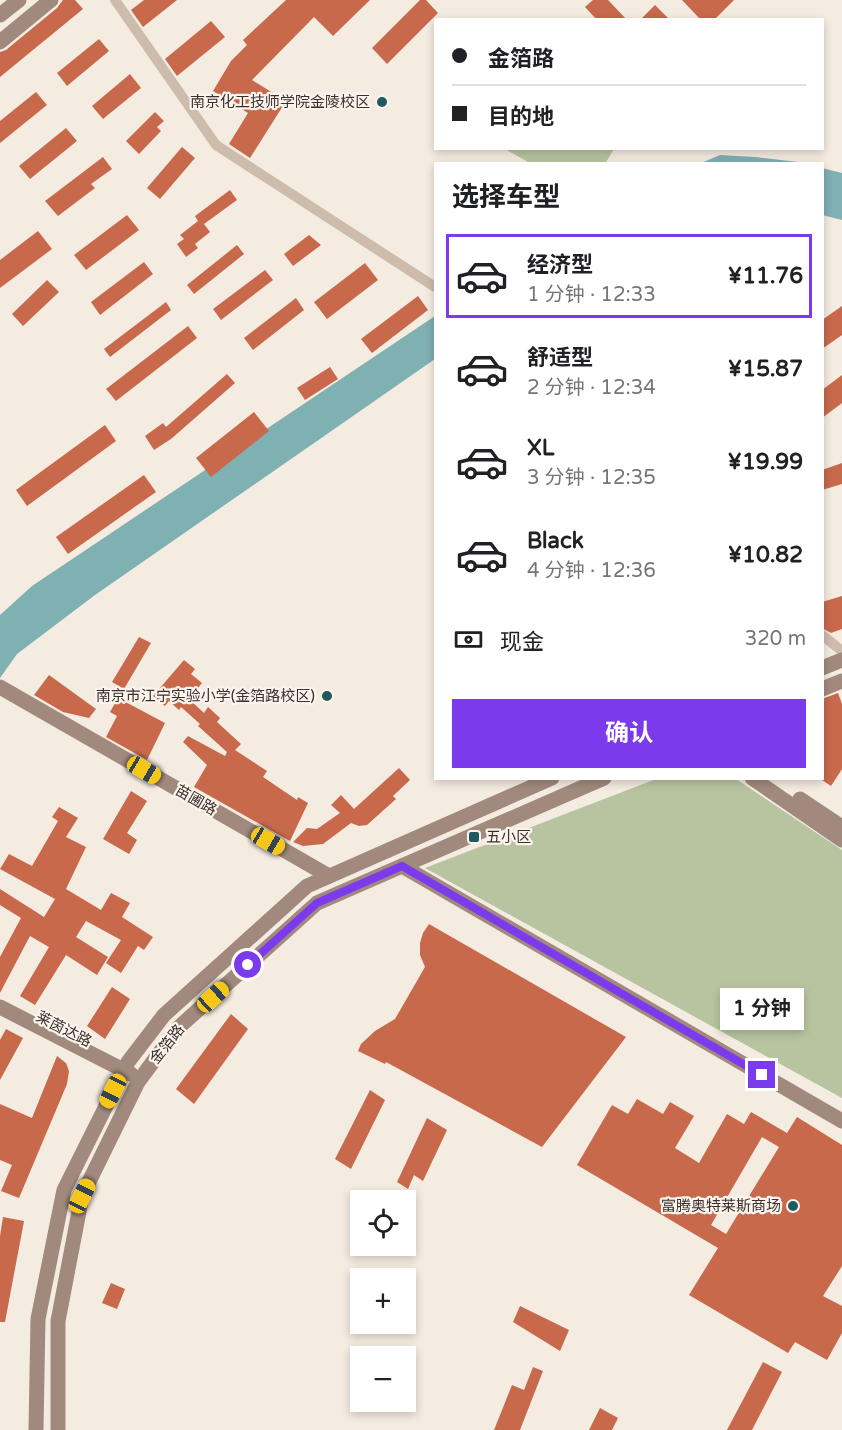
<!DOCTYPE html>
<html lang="zh">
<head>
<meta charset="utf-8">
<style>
	:root { --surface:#fff; --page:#f6f6f6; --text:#202124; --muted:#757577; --line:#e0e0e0; --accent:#7c3aed }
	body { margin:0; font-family:"Varela Round","Noto Sans SC",sans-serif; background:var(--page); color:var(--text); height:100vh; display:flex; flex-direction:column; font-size:22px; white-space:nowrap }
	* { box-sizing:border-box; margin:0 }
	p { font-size:20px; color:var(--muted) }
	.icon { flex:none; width:33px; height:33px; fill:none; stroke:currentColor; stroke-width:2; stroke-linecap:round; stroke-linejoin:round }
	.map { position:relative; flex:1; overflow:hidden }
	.details { position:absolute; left:434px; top:162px; width:390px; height:618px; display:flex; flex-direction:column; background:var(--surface); border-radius:0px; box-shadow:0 3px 9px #0003 }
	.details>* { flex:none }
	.banner { position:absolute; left:434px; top:18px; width:390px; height:132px; border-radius:0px; box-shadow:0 3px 9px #0003; display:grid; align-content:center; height:132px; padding:0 18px; background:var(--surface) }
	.controls { position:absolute; left:350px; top:1190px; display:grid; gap:12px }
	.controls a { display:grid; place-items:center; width:66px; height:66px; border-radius:0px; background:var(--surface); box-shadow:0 3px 9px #0003; font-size:30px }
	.end { position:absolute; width:27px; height:27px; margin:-14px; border:8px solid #7c3aed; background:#fff; box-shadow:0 0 0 3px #fff }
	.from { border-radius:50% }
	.bubble { position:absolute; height:42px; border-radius:0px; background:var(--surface); box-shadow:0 3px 9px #0003; font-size:20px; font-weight:700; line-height:42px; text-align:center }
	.car { position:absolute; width:18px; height:36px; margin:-18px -9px; border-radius:8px; box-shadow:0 0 4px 2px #0007; background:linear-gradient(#f5c518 24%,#345 0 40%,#f5c518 0 76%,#345 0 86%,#f5c518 0) }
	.banner b { display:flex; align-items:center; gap:21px; height:57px; font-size:22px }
	.banner b+b { border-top:2px solid var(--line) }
	.banner i { width:15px; height:15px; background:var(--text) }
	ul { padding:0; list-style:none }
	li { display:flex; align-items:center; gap:18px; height:84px; margin:0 12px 9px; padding:0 6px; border:3px solid transparent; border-radius:0px }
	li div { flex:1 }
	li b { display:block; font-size:22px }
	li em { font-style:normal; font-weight:700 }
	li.on { border-color:var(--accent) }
	li>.icon { width:54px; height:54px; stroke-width:1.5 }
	h2 { padding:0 18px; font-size:27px; line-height:72px }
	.pay { display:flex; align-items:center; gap:15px; height:66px; padding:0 18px; font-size:22px }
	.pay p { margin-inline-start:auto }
	.action { display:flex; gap:12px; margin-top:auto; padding:12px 18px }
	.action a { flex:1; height:69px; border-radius:0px; background:var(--accent); color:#fff; font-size:24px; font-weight:700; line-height:69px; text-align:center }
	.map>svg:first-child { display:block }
</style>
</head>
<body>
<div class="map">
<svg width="842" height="1430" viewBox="0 0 842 1430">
	<rect width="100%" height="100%" fill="#f4ebe1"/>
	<g fill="#b8c4a0">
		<path d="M505,149h109l-9,15 -75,-1z"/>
		<path d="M656,779h80l106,71v248l-417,-230z"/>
	</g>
	<g fill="#7fb0b2">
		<path d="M720,155l36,2 50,6h-105z"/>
		<path d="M822,168l20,5v47l-20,-5z"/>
		<path d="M435,316v43l-340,236 -78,59 -17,24v-63l32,-29z"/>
	</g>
	<g fill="#c8694b" fill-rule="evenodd">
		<path d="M63,0h12l8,9 -83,68v-25l6,-2 51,-42z"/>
		<path d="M144,0h33l-34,27 -12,-17z"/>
		<path d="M286,0h84l-37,36 -19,-19 -62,63 34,21 -36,57 -21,-14 19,-31 -35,-22 18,-30 16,-16 -4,-5z"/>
		<path d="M420,0h6l12,13 -51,51 -15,-16z"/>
		<path d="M593,0h15l19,20h-30l-12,-13z"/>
		<path d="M682,0h52l-20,20h-13z"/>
		<path d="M655,5l15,15h-30z"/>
		<path d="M211,21l14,16 -48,39 -12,-17z"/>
		<path d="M99,39l10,12 -42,35 -10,-13z"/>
		<path d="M130,74l11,14 -38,31 -11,-13z"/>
		<path d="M36,92l11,13 -47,38v-22z"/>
		<path d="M155,112l9,9 -7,6 4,4 -22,23 -13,-13z"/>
		<path d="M66,128l11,13 -47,38 -11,-13z"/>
		<path d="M182,147l13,11 -35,41 -13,-11z"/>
		<path d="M103,157l9,12 -21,15 4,4 -37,28 -13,-15z"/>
		<path d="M230,190l7,10 -33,24 6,8 -15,12 3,4 -12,9 -9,-13 7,-5 -4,-4 18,-14 -3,-5z"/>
		<path d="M127,215l12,15 -53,40 -12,-15z"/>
		<path d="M38,231l14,18 -52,39v-28z"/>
		<path d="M309,235l12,10 -28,21 -9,-12z"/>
		<path d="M237,245l7,9 -50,40 -7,-9z"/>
		<path d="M144,262l9,12 -53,41 -9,-13z"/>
		<path d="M365,263l13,17 -51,39 -13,-17z"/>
		<path d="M265,270l8,10 -52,40 -8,-11z"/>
		<path d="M47,280l12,12 -36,34 -11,-12z"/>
		<path d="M418,296l10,14 -56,43 -11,-14z"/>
		<path d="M296,298l8,12 -51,40 -9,-12z"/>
		<path d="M166,302l5,8 -61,47 -6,-8z"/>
		<path d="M842,306v29l-20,14v-29z"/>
		<path d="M188,326l9,12 -81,63 -10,-12z"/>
		<path d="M330,367l8,12 -33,21 -8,-12z"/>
		<path d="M227,374l8,9 -64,56 -17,11 -9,-14 18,-13 3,4z"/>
		<path d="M842,375v28l-20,15v-28z"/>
		<path d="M254,412l15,19 -58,46 -15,-19z"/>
		<path d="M105,425l11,16 -89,65 -11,-16z"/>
		<path d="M842,463v21l-20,6v-20z"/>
		<path d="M144,475l12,17 -88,62 -12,-17z"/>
		<path d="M842,596v33l-11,4 -9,-5v-26z"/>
		<path d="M139,637l12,6 -27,46 -12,-7z"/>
		<path d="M184,660l11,9 -4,5 11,9 -13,16 15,14 4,-6 12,11 -3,4 24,22 -6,6 32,21 -4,6 34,23 1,-3 10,6 -18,38 -96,-54 13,-22 -24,-23 5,-6 37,20 2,-4 -29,-26 2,-2 -19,-17 -2,3 -10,-9 -4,5 -12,-10z"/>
		<path d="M49,675l47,34 -7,9 -26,-6 -29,-17z"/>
		<path d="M838,693l4,11v65l-11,17 -9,-6v-81z"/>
		<path d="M118,698l47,25 -18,37 -41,-23 11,-21 -7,-4z"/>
		<path d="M399,768l11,12 -17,16 3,3 -29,26 -8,1 -8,-3 -28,21 -20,2 -10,-4 14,-14 10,1 23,-16 -9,-8 10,-10 13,14z"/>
		<path d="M131,791l16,10 -20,32 10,7 -8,14 -26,-15z"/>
		<path d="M59,807l19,11 -12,19 20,10 -20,42 35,21 10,-17 19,10 -8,14 31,20 -9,13 -6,-4 -17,27 -15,-10 15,-23 -35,-19 -10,16 32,20 -11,18 -31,-20 -31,50 -15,-9 29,-49 -19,-11 -30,57v-36l21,-39 -21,-13v-16l44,28 11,-18 -55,-30 9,-15 23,12 26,-45 -6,-4z"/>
		<path d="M429,924l197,113 -84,110 -156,-85 -1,2 -27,-13 3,-7 14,-13 20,-12 30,-52 -5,-12v-12l3,-10z"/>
		<path d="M112,987l18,12 -25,40 -18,-13z"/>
		<path d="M231,1014l17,15 -54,75 -18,-15z"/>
		<path d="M6,1029l17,9 -23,42v-40z"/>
		<path d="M57,1056l9,7 3,8 -2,13 -48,114 -18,-7 11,-26 -12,-5v-56l32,14z"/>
		<path d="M370,1090l15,10 -34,69 -16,-10z"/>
		<path d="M637,1099l26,15 7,-12 24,14 -19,32 24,15 28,-49 17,10 7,-12 36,21 10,-16 45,28v121l-19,30 19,10v27l-15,27 -32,-18 -7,11 -99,-58 29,-47 -141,-83 35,-60 16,9zM762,1137l17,10 -53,87 -15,-9z"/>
		<path d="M427,1118l20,12 -24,51 -9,-6 -6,14 -11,-7z"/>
		<path d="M3,1217l21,4 -19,101h-5v-86z"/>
		<path d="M111,1283l14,6 -8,20 -15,-6z"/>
		<path d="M520,1306l49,24 -9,21 -47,-29z"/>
		<path d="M763,1362l19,10 -30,58h-25z"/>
		<path d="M533,1367l10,4 -23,59h-26l18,-45 12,5z"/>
		<path d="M600,1408l18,10 -6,12h-23z"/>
	</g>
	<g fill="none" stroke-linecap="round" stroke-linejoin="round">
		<g stroke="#cdbbac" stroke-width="10">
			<path d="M115,0l101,145 219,142"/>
			<path d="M822,635l20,16"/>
		</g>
		<g stroke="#a18a7d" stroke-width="15">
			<path d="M0,15l19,-15"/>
			<path d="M0,42l51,-42"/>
			<path d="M822,668l20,-8"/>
			<path d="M0,687l329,189"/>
			<path d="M822,689l20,-8"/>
			<path d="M752,778l90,62"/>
			<path d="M800,799l42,28"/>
			<path d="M402,866l440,255"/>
			<path d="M0,1007l131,67"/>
			<path d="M36,1430l2,-111 26,-129 64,-128 36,-47 143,-129 245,-108"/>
			<path d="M58,1430v-109l24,-125 56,-114 40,-54 139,-125 287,-125"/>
		</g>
	</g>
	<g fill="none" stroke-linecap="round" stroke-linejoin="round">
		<path stroke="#7c3aed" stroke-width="8" d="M248,965l69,-62 85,-37 360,209"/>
	</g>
	<g fill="#1f5a5e" stroke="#fbf5ee" stroke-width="2">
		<circle cx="382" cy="102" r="6"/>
		<circle cx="327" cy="696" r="6"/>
		<rect x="468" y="831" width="12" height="12" rx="3"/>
		<circle cx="793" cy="1206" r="6"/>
	</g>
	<g text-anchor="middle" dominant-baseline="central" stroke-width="4.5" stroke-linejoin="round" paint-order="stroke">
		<g font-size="15" fill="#3b302b" stroke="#fbf5ee" text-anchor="end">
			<text x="370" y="102">南京化工技师学院金陵校区</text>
			<text x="315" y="696">南京市江宁实验小学(金箔路校区)</text>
			<text x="486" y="837" text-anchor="start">五小区</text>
			<text x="781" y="1206">富腾奥特莱斯商场</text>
		</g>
		<g font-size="15" fill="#3b302b" stroke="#fbf5ee">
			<text transform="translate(196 800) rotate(30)">苗圃路</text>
			<text transform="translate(64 1029) rotate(27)">莱茵达路</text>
			<text transform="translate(167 1044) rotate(-51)">金箔路</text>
		</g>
	</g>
</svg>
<div class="controls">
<a><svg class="icon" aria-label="locate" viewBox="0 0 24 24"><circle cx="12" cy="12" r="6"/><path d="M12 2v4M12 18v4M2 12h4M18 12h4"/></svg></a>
<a>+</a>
<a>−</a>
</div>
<i class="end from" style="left:248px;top:965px"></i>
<i class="end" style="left:762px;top:1075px"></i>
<div class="bubble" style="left:720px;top:988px;width:84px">1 分钟</div>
<i class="car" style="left:144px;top:770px;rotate:120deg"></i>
<i class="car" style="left:268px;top:841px;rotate:120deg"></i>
<i class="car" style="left:213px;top:997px;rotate:48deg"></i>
<i class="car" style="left:113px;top:1091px;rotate:207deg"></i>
<i class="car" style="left:82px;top:1196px;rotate:26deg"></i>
<div class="banner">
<b><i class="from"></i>金箔路</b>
<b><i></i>目的地</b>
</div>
<section class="details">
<h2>选择车型</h2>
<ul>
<li class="on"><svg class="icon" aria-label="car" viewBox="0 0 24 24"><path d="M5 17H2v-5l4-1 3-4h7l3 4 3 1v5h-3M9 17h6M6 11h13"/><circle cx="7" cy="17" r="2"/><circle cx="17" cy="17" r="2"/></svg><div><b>经济型</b><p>1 分钟 · 12:33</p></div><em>¥11.76</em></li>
<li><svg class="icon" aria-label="car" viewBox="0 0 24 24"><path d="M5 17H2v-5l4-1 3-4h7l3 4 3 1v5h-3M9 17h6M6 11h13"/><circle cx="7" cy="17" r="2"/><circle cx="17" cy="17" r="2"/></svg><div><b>舒适型</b><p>2 分钟 · 12:34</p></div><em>¥15.87</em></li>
<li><svg class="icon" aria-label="car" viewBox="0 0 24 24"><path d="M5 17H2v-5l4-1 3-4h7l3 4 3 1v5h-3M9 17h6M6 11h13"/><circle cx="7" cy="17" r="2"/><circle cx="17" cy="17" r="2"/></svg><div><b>XL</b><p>3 分钟 · 12:35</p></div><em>¥19.99</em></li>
<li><svg class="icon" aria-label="car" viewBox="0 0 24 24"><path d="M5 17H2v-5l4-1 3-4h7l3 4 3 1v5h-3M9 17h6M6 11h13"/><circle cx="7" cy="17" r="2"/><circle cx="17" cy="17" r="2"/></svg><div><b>Black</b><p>4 分钟 · 12:36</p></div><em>¥10.82</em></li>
</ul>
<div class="pay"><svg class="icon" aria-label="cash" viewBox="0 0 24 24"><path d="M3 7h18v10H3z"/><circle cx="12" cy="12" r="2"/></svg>现金<p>320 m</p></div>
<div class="action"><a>确认</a></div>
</section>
</div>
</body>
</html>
